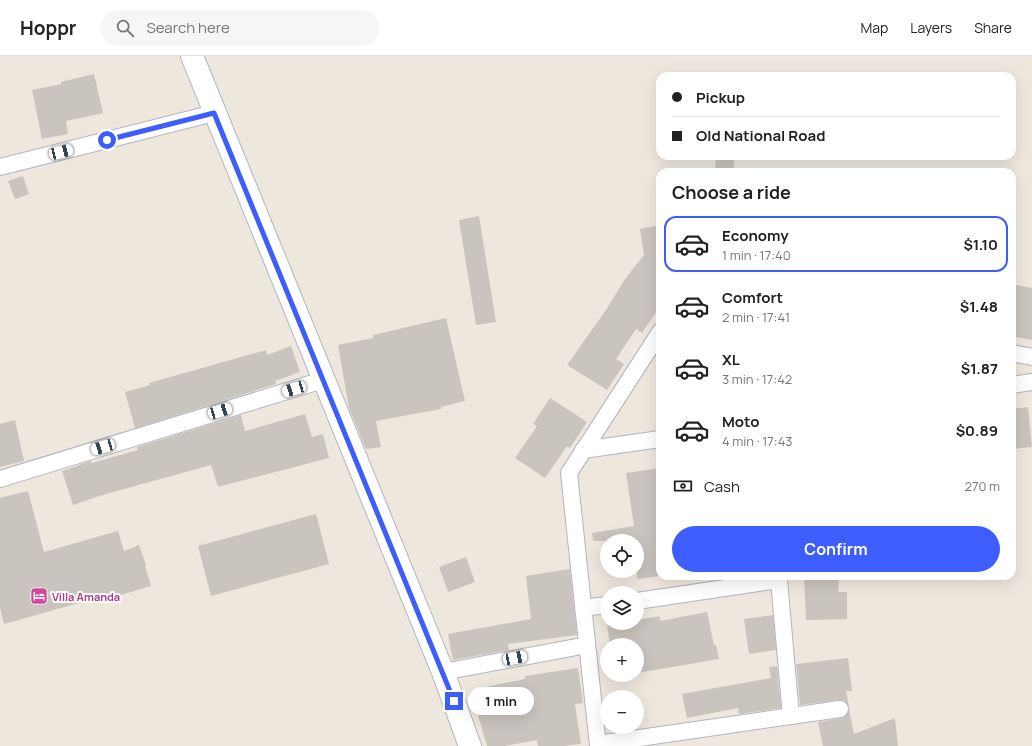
<!DOCTYPE html>
<html lang="en">
<head>
<meta charset="utf-8">
<style>
	:root { --surface:#fff; --page:#f6f6f6; --text:#222; --muted:#767676; --line:#e0e0e0; --accent:#3d5dfc }
	body { margin:0; font-family:Manrope,sans-serif; background:var(--page); color:var(--text); height:100vh; display:flex; flex-direction:column; font-size:15px; white-space:nowrap }
	* { box-sizing:border-box; margin:0 }
	p { font-size:13px; color:var(--muted) }
	.icon { flex:none; width:22px; height:22px; fill:none; stroke:currentColor; stroke-width:2; stroke-linecap:round; stroke-linejoin:round }
	.map { position:relative; flex:1; overflow:hidden }
	.panel { position:absolute; left:656px; top:112px; width:360px; height:412px; display:flex; flex-direction:column; background:var(--surface); border-radius:12px; box-shadow:0 4px 16px #0002 }
	.panel>* { flex:none }
	.hud { position:absolute; left:656px; top:16px; width:360px; height:88px; border-radius:12px; box-shadow:0 4px 16px #0002; display:grid; align-content:center; height:88px; padding:0 16px; background:var(--surface) }
	.controls { position:absolute; left:600px; top:478px; display:grid; gap:8px }
	.controls a { display:grid; place-items:center; width:44px; height:44px; border-radius:50%; background:var(--surface); box-shadow:0 4px 16px #0002; font-size:20px }
	.end { position:absolute; width:18px; height:18px; margin:-9px; border:5px solid #3d5dfc; background:#fff; box-shadow:0 0 0 2px #fff }
	.from { border-radius:50% }
	.bubble { position:absolute; height:28px; border-radius:14px; background:var(--surface); box-shadow:0 4px 16px #0002; font-size:13px; font-weight:700; line-height:28px; text-align:center }
	.car { position:absolute; width:12px; height:24px; margin:-12px -6px; border-radius:5px; box-shadow:0 0 3px 1px #0007; background:linear-gradient(#fff 24%,#345 0 40%,#fff 0 76%,#345 0 86%,#fff 0) }
	.hud b { display:flex; align-items:center; gap:14px; height:38px; font-size:15px }
	.hud b+b { border-top:1px solid var(--line) }
	.hud i { width:10px; height:10px; background:var(--text) }
	ul { padding:0; list-style:none }
	li { display:flex; align-items:center; gap:12px; height:56px; margin:0 8px 6px; padding:0 8px; border:2px solid transparent; border-radius:12px }
	li div { flex:1 }
	li b { display:block; font-size:15px }
	li em { font-style:normal; font-weight:700 }
	li.active { border-color:var(--accent) }
	li>.icon { width:36px; height:36px; stroke-width:1.5 }
	h2 { padding:0 16px; font-size:18px; line-height:48px }
	.pay { display:flex; align-items:center; gap:10px; height:44px; padding:0 16px; font-size:15px }
	.pay p { margin-inline-start:auto }
	.cta { display:flex; gap:8px; margin-top:auto; padding:8px 16px }
	.cta a { flex:1; height:46px; border-radius:24px; background:var(--accent); color:#fff; font-size:16px; font-weight:700; line-height:46px; text-align:center }
	header { display:flex; align-items:center; gap:24px; box-sizing:border-box; height:56px; padding:0 20px; background:var(--surface); border-bottom:1px solid var(--line) }
	header strong { font-size:19px }
	nav { display:flex; gap:22px; margin-inline-start:auto; font-size:14px }
	.search { width:280px; height:36px; background:var(--page); display:flex; align-items:center; gap:10px; box-sizing:border-box; padding:0 14px; border-radius:22px; color:var(--muted); font-size:15px }
	.map>svg:first-child { display:block }
</style>
</head>
<body>
<header>
<strong>Hoppr</strong>
<div class="search"><svg class="icon" aria-label="search" viewBox="0 0 24 24"><circle cx="10" cy="10" r="6"/><path d="M15 15l6 6"/></svg>Search here</div>
<nav><a>Map</a><a>Layers</a><a>Share</a></nav>
</header>
<div class="map">
<svg width="1032" height="690" viewBox="0 0 1032 690">
	<rect width="100%" height="100%" fill="#eee7de"/>
	<g fill="#c9c4be">
		<path d="M94,18l9,39 -37,8 2,13 -26,5 -10,-49 29,-6v-2z"/>
		<path d="M716,100h18v16h-19z"/>
		<path d="M23,120l6,18 -14,5 -7,-18z"/>
		<path d="M479,160l17,106 -20,3 -17,-105z"/>
		<path d="M660,169v81l-18,27 -6,-4 -20,30 8,5 -17,26 -40,-25 39,-55 19,-31 19,-24 -4,-26z"/>
		<path d="M1012,228l20,4v52l-20,-4z"/>
		<path d="M446,262l19,83 -24,6v2l-65,12 5,26 -15,2 -17,-41 -11,-63 35,-7v-3z"/>
		<path d="M291,290l9,26 -25,9 1,3 -141,44 -10,-36 25,-7 -1,-2 117,-33 1,5z"/>
		<path d="M550,342l37,24 -17,26 -3,-2 -22,32 -30,-20 22,-32 -4,-2z"/>
		<path d="M1028,351l4,40 -20,2v-40z"/>
		<path d="M305,358l7,23 11,-3 6,24 -111,29 -7,-22 -112,31 -26,9 -11,-34 29,-10 1,2 46,-13 -1,-3 104,-32 4,16z"/>
		<path d="M15,364l9,41 -24,6v-43z"/>
		<path d="M660,412v108l-23,3v-38h-44l-1,-8 42,-7 -8,-53z"/>
		<path d="M28,435l16,61 74,-21 6,20 15,-6 7,20 -1,1 6,20 -57,17 -1,-4 -89,25 -4,-16v-110z"/>
		<path d="M316,458l13,50 -118,32 -13,-50z"/>
		<path d="M466,501l9,25 -27,10 -9,-25z"/>
		<path d="M570,513l7,66 -69,9 1,6 -56,10 -5,-26 83,-15 -5,-43z"/>
		<path d="M804,520h35l-1,16h9v27l-41,1z"/>
		<path d="M707,556l7,33h2l3,14 -82,14v-28h-27l-3,-20 30,-2v-3l23,-4v5z"/>
		<path d="M773,559l3,35 -27,4 -5,-35z"/>
		<path d="M848,602l4,33h-6l3,16 -5,-7h-5l-39,5 -4,-41z"/>
		<path d="M777,610l4,42 -42,6 -1,-6 -51,10 -5,-24 89,-16 -2,-11z"/>
		<path d="M578,612l5,35 -8,1 6,40 -17,2h-26l-1,-6 -32,6h-18l-9,-31 8,-1 -6,-26 45,-9v-3z"/>
		<path d="M849,653l5,25 41,-16 3,28h-75l-5,-24 24,-4 4,-2z"/>
	</g>
	<g fill="none" stroke-linecap="round" stroke-linejoin="round">
		<defs>
			<g id="street">
				<path d="M0,111l214,-54"/>
				<path d="M1012,297l20,4"/>
				<path d="M1012,329l20,-3"/>
				<path d="M583,394l77,-11"/>
				<path d="M0,423l323,-99"/>
				<path d="M779,524l12,136"/>
				<path d="M637,545l142,-21 1,-4"/>
				<path d="M583,552l24,-3"/>
				<path d="M443,616l144,-27"/>
				<path d="M598,688l242,-35"/>
				<path d="M598,690l-29,-273 91,-141"/>
			</g>
			<path id="secondary" d="M192,0l251,616 27,74"/>
		</defs>
		<use href="#street" stroke="#b2b4c0" stroke-width="18"/>
		<use href="#secondary" stroke="#b2b4c0" stroke-width="24"/>
		<use href="#street" stroke="#fff" stroke-width="16"/>
		<use href="#secondary" stroke="#fff" stroke-width="22"/>
	</g>
	<g fill="none" stroke-linecap="round" stroke-linejoin="round">
		<path stroke="#3d5dfc" stroke-width="5" d="M107,84l107,-27 240,588"/>
	</g>
	<defs>
		<symbol id="hotel-square" viewBox="-11 -11 22 22"><rect x="-9" y="-9" width="18" height="18" rx="4" fill="#d1479c" stroke="#fff"/><path d="M-6-4.5h1.5V1H6V5H4.5V3h-9V5H-6ZM-4 0a1.8 1.8 0 1 1 3.6 0ZM.5 0V-2.5h3Q6-2.5 6 0Z" fill="#fff"/></symbol>
	</defs>
	<g fill-rule="evenodd">
		<use href="#hotel-square" x="29" y="530" width="20" height="20"/>
	</g>
	<g text-anchor="middle" dominant-baseline="central" stroke-width="4" stroke-linejoin="round" paint-order="stroke">
		<g font-size="11" font-weight="bold" fill="#b23c85" stroke="#fff" text-anchor="start">
			<text x="52" y="540">Villa Amanda</text>
		</g>
	</g>
</svg>
<div class="controls">
<a><svg class="icon" aria-label="locate" viewBox="0 0 24 24"><circle cx="12" cy="12" r="6"/><path d="M12 2v4M12 18v4M2 12h4M18 12h4"/></svg></a>
<a><svg class="icon" aria-label="layers" viewBox="0 0 24 24"><path d="M12 4l9 5-9 5-9-5zM3 14l9 5 9-5"/></svg></a>
<a>+</a>
<a>−</a>
</div>
<i class="end from" style="left:107px;top:84px"></i>
<i class="end" style="left:454px;top:645px"></i>
<div class="bubble" style="left:468px;top:631px;width:66px">1 min</div>
<i class="car" style="left:61px;top:96px;rotate:76deg"></i>
<i class="car" style="left:294px;top:333px;rotate:253deg"></i>
<i class="car" style="left:220px;top:355px;rotate:73deg"></i>
<i class="car" style="left:103px;top:391px;rotate:253deg"></i>
<i class="car" style="left:515px;top:602px;rotate:79deg"></i>
<div class="hud">
<b><i class="from"></i>Pickup</b>
<b><i></i>Old National Road</b>
</div>
<section class="panel">
<h2>Choose a ride</h2>
<ul>
<li class="active"><svg class="icon" aria-label="car" viewBox="0 0 24 24"><path d="M5 17H2v-5l4-1 3-4h7l3 4 3 1v5h-3M9 17h6M6 11h13"/><circle cx="7" cy="17" r="2"/><circle cx="17" cy="17" r="2"/></svg><div><b>Economy</b><p>1 min · 17:40</p></div><em>$1.10</em></li>
<li><svg class="icon" aria-label="car" viewBox="0 0 24 24"><path d="M5 17H2v-5l4-1 3-4h7l3 4 3 1v5h-3M9 17h6M6 11h13"/><circle cx="7" cy="17" r="2"/><circle cx="17" cy="17" r="2"/></svg><div><b>Comfort</b><p>2 min · 17:41</p></div><em>$1.48</em></li>
<li><svg class="icon" aria-label="car" viewBox="0 0 24 24"><path d="M5 17H2v-5l4-1 3-4h7l3 4 3 1v5h-3M9 17h6M6 11h13"/><circle cx="7" cy="17" r="2"/><circle cx="17" cy="17" r="2"/></svg><div><b>XL</b><p>3 min · 17:42</p></div><em>$1.87</em></li>
<li><svg class="icon" aria-label="car" viewBox="0 0 24 24"><path d="M5 17H2v-5l4-1 3-4h7l3 4 3 1v5h-3M9 17h6M6 11h13"/><circle cx="7" cy="17" r="2"/><circle cx="17" cy="17" r="2"/></svg><div><b>Moto</b><p>4 min · 17:43</p></div><em>$0.89</em></li>
</ul>
<div class="pay"><svg class="icon" aria-label="cash" viewBox="0 0 24 24"><path d="M3 7h18v10H3z"/><circle cx="12" cy="12" r="2"/></svg>Cash<p>270 m</p></div>
<div class="cta"><a>Confirm</a></div>
</section>
</div>
</body>
</html>
